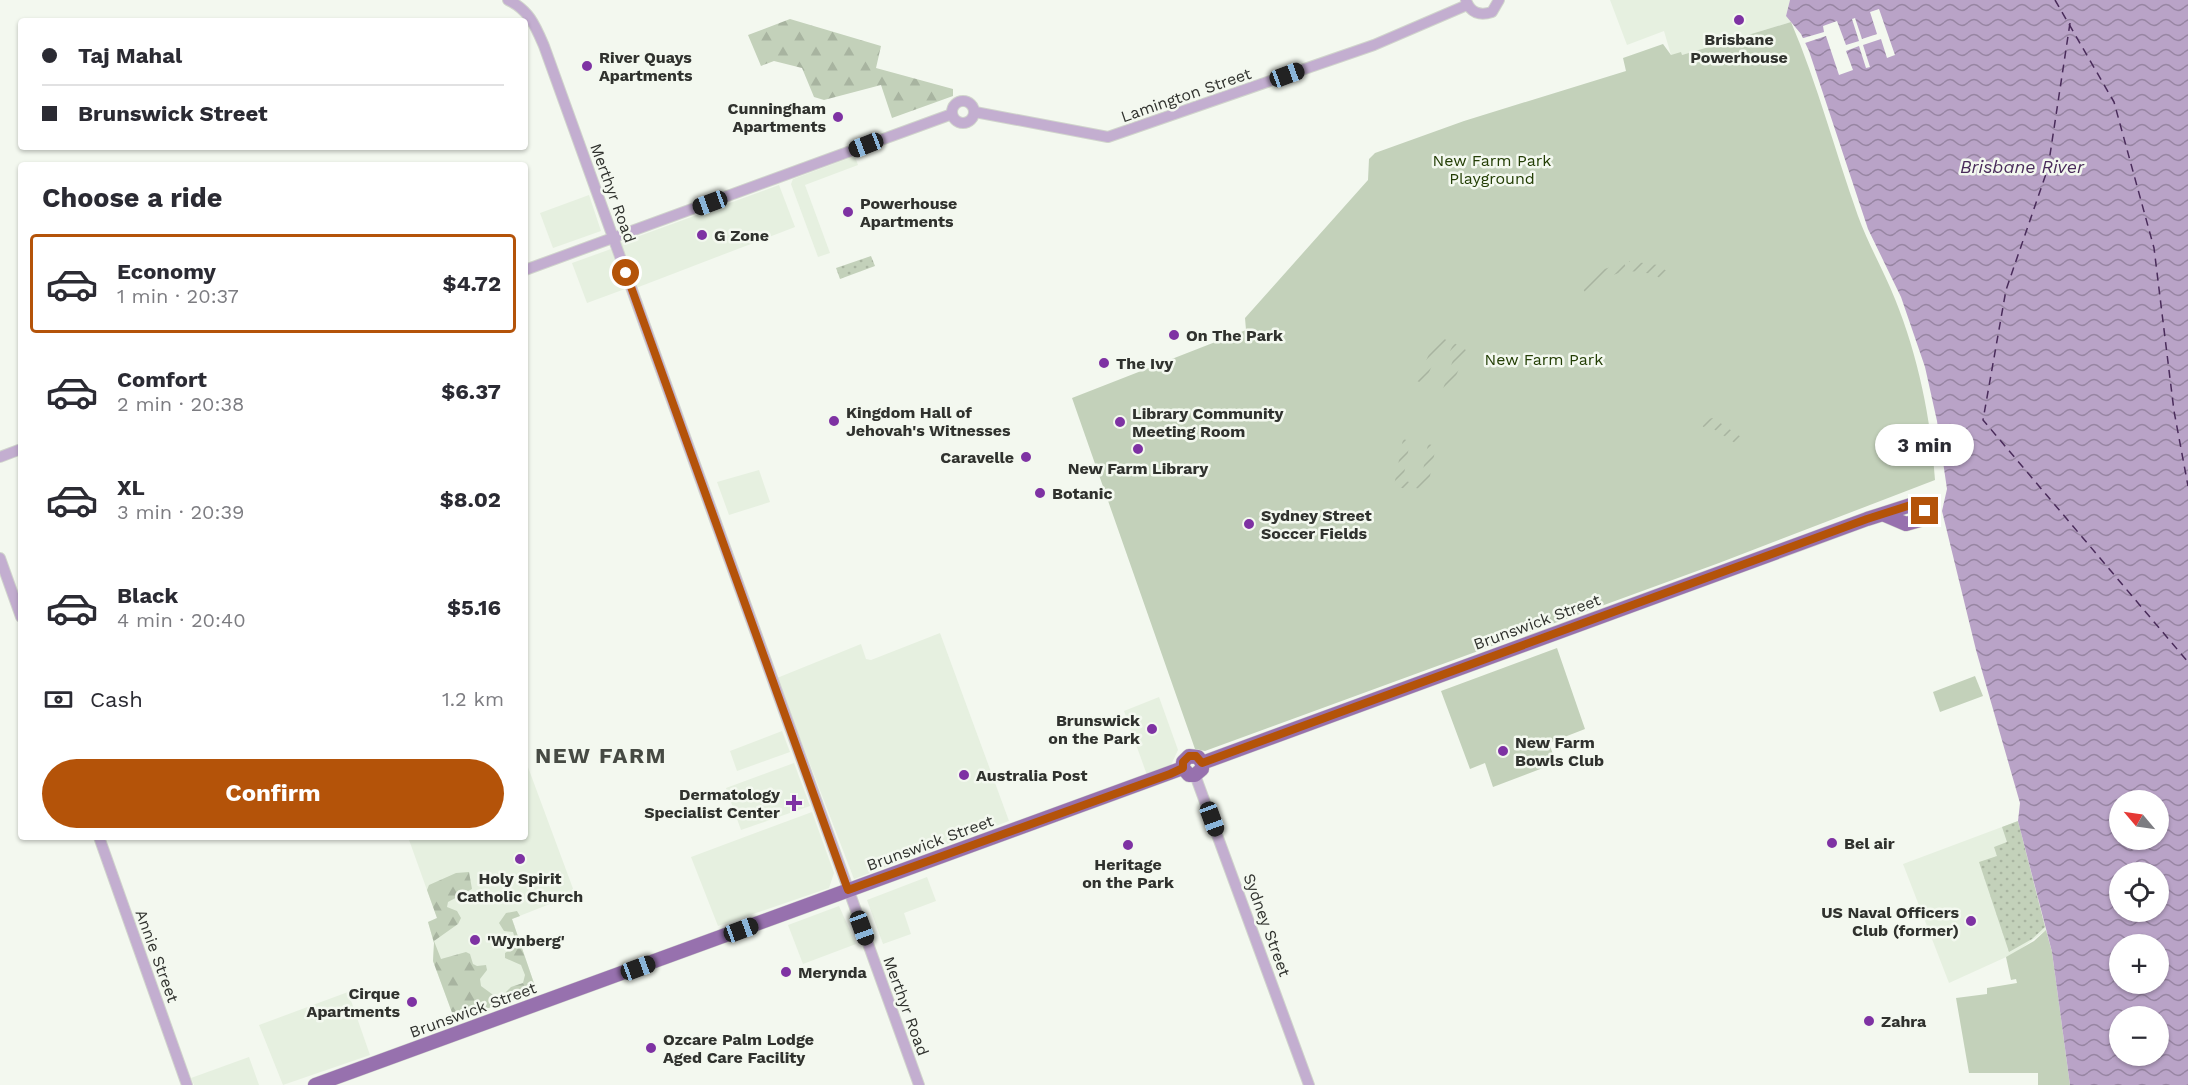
<!DOCTYPE html>
<html lang="en">
<head>
<meta charset="utf-8">
<style>
	:root { --surface:#fff; --page:#f2f2f3; --text:#2b2b33; --muted:#7c7c81; --line:#e1e1e2; --accent:#b45309 }
	body { margin:0; font-family:"Work Sans",sans-serif; background:var(--page); color:var(--text); height:100vh; display:flex; flex-direction:column; font-size:22px; white-space:nowrap }
	* { box-sizing:border-box; margin:0 }
	p { font-size:20px; color:var(--muted) }
	.icon { flex:none; width:33px; height:33px; fill:none; stroke:currentColor; stroke-width:2; stroke-linecap:round; stroke-linejoin:round }
	.map { position:relative; flex:1; overflow:hidden }
	.drawer { position:absolute; left:18px; top:162px; width:510px; height:678px; display:flex; flex-direction:column; background:var(--surface); border-radius:6px; box-shadow:0 2px 4px #0004 }
	.drawer>* { flex:none }
	.top-card { position:absolute; left:18px; top:18px; width:510px; height:132px; border-radius:6px; box-shadow:0 2px 4px #0004; display:grid; align-content:center; height:132px; padding:0 24px; background:var(--surface) }
	.needle { width:39px; rotate:299deg }
	.buttons { position:absolute; left:2109px; top:790px; display:grid; gap:12px }
	.buttons a { display:grid; place-items:center; width:60px; height:60px; border-radius:50%; background:var(--surface); box-shadow:0 2px 4px #0004; font-size:30px }
	.end { position:absolute; width:27px; height:27px; margin:-14px; border:8px solid #b45309; background:#fff; box-shadow:0 0 0 3px #fff }
	.from { border-radius:50% }
	.bubble { position:absolute; height:42px; border-radius:21px; background:var(--surface); box-shadow:0 2px 4px #0004; font-size:20px; font-weight:700; line-height:42px; text-align:center }
	.car { position:absolute; width:18px; height:36px; margin:-18px -9px; border-radius:8px; box-shadow:0 0 4px 2px #0007; background:linear-gradient(#222 24%,#8ab4d8 0 40%,#222 0 76%,#8ab4d8 0 86%,#222 0) }
	.top-card b { display:flex; align-items:center; gap:21px; height:57px; font-size:22px }
	.top-card b+b { border-top:2px solid var(--line) }
	.top-card i { width:15px; height:15px; background:var(--text) }
	ul { padding:0; list-style:none }
	li { display:flex; align-items:center; gap:18px; height:99px; margin:0 12px 9px; padding:0 12px; border:3px solid transparent; border-radius:6px }
	li div { flex:1 }
	li b { display:block; font-size:22px }
	li em { font-style:normal; font-weight:700 }
	li.active { border-color:var(--accent) }
	li>.icon { width:54px; height:54px; stroke-width:1.5 }
	h2 { padding:0 24px; font-size:27px; line-height:72px }
	.pay { display:flex; align-items:center; gap:15px; height:66px; padding:0 24px; font-size:22px }
	.pay p { margin-inline-start:auto }
	.action { display:flex; gap:12px; margin-top:auto; padding:12px 24px }
	.action a { flex:1; height:69px; border-radius:36px; background:var(--accent); color:#fff; font-size:24px; font-weight:700; line-height:69px; text-align:center }
	.map>svg:first-child { display:block }
</style>
</head>
<body>
<div class="map">
<svg width="2188" height="1085" viewBox="0 0 2188 1085">
	<defs>
		<pattern id="grass-dots" width="8" height="8" patternUnits="userSpaceOnUse" patternTransform="scale(1.5)"><rect width="8" height="8" fill="#c3d1ba"/><path d="M2 2h.1M6 6h.1" fill="none" stroke="#a8b4a0" stroke-width="1.8" stroke-linecap="round"/></pattern>
		<pattern id="forest-firs" width="22" height="20" patternUnits="userSpaceOnUse" patternTransform="scale(1.5)"><rect width="22" height="20" fill="#c3d1ba"/><path d="M5 1l3.5 6h-7zM16 11l3.5 6h-7z" fill="#a8b4a0"/></pattern>
		<pattern id="garden-furrows" width="10" height="10" patternUnits="userSpaceOnUse" patternTransform="scale(1.5)"><rect width="10" height="10" fill="#c3d1ba"/><path d="M-1 1l2-2M0 10L10 0M9 11l2-2" fill="none" stroke="#a8b4a0"/></pattern>
		<pattern id="water-waves" width="16" height="10" patternUnits="userSpaceOnUse" patternTransform="scale(1.5)"><rect width="16" height="10" fill="#b9a3c7"/><path d="M0 5q4-4 8 0t8 0" fill="none" stroke="#9785a2"/></pattern>
	</defs>
	<rect width="100%" height="100%" fill="#f3f8ef"/>
	<g fill="#e6f0e0">
		<path d="M1610,0h180l-4,16 5,6 -109,33h-11l-7,-24 -37,14z"/>
		<path d="M855,156l3,9 -53,20 25,68 -12,4 -27,-73 2,-5z"/>
		<path d="M779,185l16,42 -159,61 -16,-45z"/>
		<path d="M589,195l12,36 -48,17 -13,-35z"/>
		<path d="M611,249l14,40 -38,14 -15,-40z"/>
		<path d="M759,470l11,32 -41,13 -12,-33z"/>
		<path d="M940,633l69,188 -155,58 -77,-201 84,-34 5,15 5,1z"/>
		<path d="M1159,697l19,53 -8,17 -23,8 -23,-64z"/>
		<path d="M782,731l8,21 -53,19 -7,-20z"/>
		<path d="M525,759l50,135 -63,25 25,73 -83,26 -21,-57 1,-18 -6,-21 9,-4 -29,-81h117z"/>
		<path d="M794,763l16,43 -69,24 -15,-42z"/>
		<path d="M812,812l22,61 -5,15 -111,38 -27,-69z"/>
		<path d="M2018,821l28,109 -31,23 -66,30 -46,-119z"/>
		<path d="M927,877l9,24 -32,12 7,21 -28,10 -16,-44z"/>
		<path d="M839,906l17,38 -53,20 -15,-39z"/>
		<path d="M348,992l22,63 -87,30 -24,-60z"/>
		<path d="M249,1057l10,28h-65l-3,-7z"/>
	</g>
	<g fill="url(#grass-dots)">
		<path d="M871,256l4,10 -35,13 -4,-11z"/>
		<path d="M2018,821l27,106 -13,12 -23,13 -30,-90 18,-6 -3,-9 13,-5 -5,-15z"/>
	</g>
	<g fill="url(#forest-firs)">
		<path d="M790,19l91,27 -5,22 77,21v7l-61,22 -11,-33 -57,15 -10,-3 -12,-29 -28,-7 -13,5 -13,-31z"/>
		<path d="M469,872l3,17 -24,13 -1,5 10,4 4,7 -3,6 -24,17 7,18 25,-7 4,2 3,10 4,2 9,-1 1,5 -7,9 1,7 15,11 3,8 -45,13 -21,-57 1,-18 -6,-21 9,-4 -10,-28 2,-5 27,-12z"/>
		<path d="M517,911l3,5 -8,3 25,73 -28,10 -3,-10 5,-5 12,-4 2,-8 -4,-10 -16,-7v-5l12,-8 -4,-13 -9,-1 -5,-8 7,-10z"/>
	</g>
	<g fill="#c3d1ba">
		<path d="M1791,22c27,63 44,130 67,194 10,28 26,55 37,83 23,57 36,119 40,181l-216,83 -514,188 -10,-2 -123,-351 174,-68 -1,-12 123,-138 1,-21 6,-6 89,-32 162,-50 -3,-13 40,-14 8,11 10,-3 1,3z"/>
		<path d="M1557,648l28,81 -36,14 7,20 -63,24 -8,-24 -15,6 -29,-78z"/>
		<path d="M1975,676l8,20 -43,16 -7,-20z"/>
		<path d="M2046,930l6,22 18,133h-32v-12h-69l-13,-75 31,-4v-6l30,-5 -1,-4 -5,1 -5,-23 28,-16z"/>
	</g>
	<g fill="url(#garden-furrows)">
		<path d="M1629,261l29,4 13,9 -6,8 -11,-8 -24,-3z"/>
		<path d="M1624,263l3,7 -22,8 -20,14 -5,-7 21,-15z"/>
		<path d="M1437,336l12,5 -4,8 -5,-2 -16,37 -7,-3z"/>
		<path d="M1454,343l12,7 -16,42 -7,-3 12,-35 -5,-3z"/>
		<path d="M1713,418l31,21 -6,6 -29,-19 -6,1 -2,-7z"/>
		<path d="M1403,439l7,2 -7,39 6,2 -3,7 -12,-3z"/>
		<path d="M1428,444l8,2 -9,45 -11,-3 2,-7h3z"/>
	</g>
	<path fill="url(#water-waves)" fill-rule="evenodd" d="M1790,0h398v1085h-118l-18,-133 -34,-131 2,-18 -44,-153 -34,-139 5,-22 -10,-68 -12,-54 -24,-70 -33,-68 -59,-178 -8,-17 -15,-18zM2120,801h38v39h-38zM2120,873h38v39h-38zM2120,945h38v39h-38zM2120,1017h38v39h-38z"/>
	<path fill="#f3f8ef" d="M1879,9l16,46 -8,3 -6,-19 -18,6 7,22 -4,1 -7,-22 -13,5 7,19 -14,5 -13,-39 -24,8 -2,-5 24,-7 -1,-6 14,-5 9,24 13,-4 -7,-22 3,-1 7,21 15,-5 -7,-22z"/>
	<g fill="none" stroke-linecap="round" stroke-linejoin="round">
		<g stroke="#492b5a" stroke-width="1.5" stroke-dasharray="8 6" stroke-linecap="butt">
			<path d="M2055,0l59,102 40,146 20,163 14,75"/>
			<path d="M2070,23l-22,145 -42,122 -23,130 205,242"/>
		</g>
		<defs>
			<g id="minor">
				<path d="M508,0c21,10 27,25 36,46l375,1039"/>
				<path d="M1466,0c4,13 14,16 26,12l7,-12"/>
				<circle cx="963" cy="112" r="11"/>
				<path d="M975,112l133,25 266,-92 93,-40"/>
				<path d="M525,270l427,-156"/>
				<path d="M0,457l21,-8"/>
				<path d="M0,558l21,59"/>
				<path d="M1195,775l114,310"/>
				<path d="M99,837l88,248"/>
			</g>
			<g id="major">
				<path d="M1202,763l665,-244 50,-16 6,3 2,5 -5,9 -14,4 -21,-9"/>
				<path d="M1183,768l6,7h6l7,-6v-6"/>
				<path d="M1183,768v-6l6,-6 9,1 4,6"/>
				<path d="M315,1085l868,-317"/>
			</g>
		</defs>
		<use href="#minor" stroke="#d0d4cc" stroke-width="12"/>
		<use href="#major" stroke="#d0d4cc" stroke-width="15"/>
		<use href="#minor" stroke="#c3aed0" stroke-width="10"/>
		<use href="#major" stroke="#9771ae" stroke-width="14"/>
	</g>
	<g fill="none" stroke-linecap="round" stroke-linejoin="round">
		<path stroke="#b45309" stroke-width="8" d="M626,273l222,617 322,-116 13,-6v-6l6,-6h7l6,7 665,-244 50,-16 8,8"/>
	</g>
	<g fill="#7e32a3" stroke="#f3f8ef" stroke-width="2">
		<circle cx="1739" cy="20" r="6"/>
		<circle cx="587" cy="66" r="6"/>
		<circle cx="838" cy="117" r="6"/>
		<circle cx="848" cy="212" r="6"/>
		<circle cx="702" cy="235" r="6"/>
		<circle cx="1174" cy="335" r="6"/>
		<circle cx="1104" cy="363" r="6"/>
		<circle cx="834" cy="421" r="6"/>
		<circle cx="1120" cy="422" r="6"/>
		<circle cx="1138" cy="449" r="6"/>
		<circle cx="1026" cy="457" r="6"/>
		<circle cx="1040" cy="493" r="6"/>
		<circle cx="1249" cy="524" r="6"/>
		<circle cx="1152" cy="729" r="6"/>
		<circle cx="1503" cy="751" r="6"/>
		<circle cx="964" cy="775" r="6"/>
		<path d="M791 794h6v6h6v6h-6v6h-6v-6h-6v-6h6z"/>
		<circle cx="1832" cy="843" r="6"/>
		<circle cx="1128" cy="845" r="6"/>
		<circle cx="520" cy="859" r="6"/>
		<circle cx="1971" cy="921" r="6"/>
		<circle cx="475" cy="940" r="6"/>
		<circle cx="786" cy="972" r="6"/>
		<circle cx="412" cy="1002" r="6"/>
		<circle cx="1869" cy="1021" r="6"/>
		<circle cx="651" cy="1048" r="6"/>
	</g>
	<g text-anchor="middle" dominant-baseline="central" stroke-width="5" stroke-linejoin="round" paint-order="stroke">
		<g font-size="16" font-weight="bold" fill="#30322e" stroke="#f3f8ef" text-anchor="start">
			<text x="1739" y="39" text-anchor="middle">Brisbane<tspan x="1739" dy="18">Powerhouse</tspan></text>
			<text x="599" y="57">River Quays<tspan x="599" dy="18">Apartments</tspan></text>
			<text x="826" y="108" text-anchor="end">Cunningham<tspan x="826" dy="18">Apartments</tspan></text>
			<text x="860" y="203">Powerhouse<tspan x="860" dy="18">Apartments</tspan></text>
			<text x="714" y="235">G Zone</text>
			<text x="1186" y="335">On The Park</text>
			<text x="1116" y="363">The Ivy</text>
			<text x="846" y="412">Kingdom Hall of<tspan x="846" dy="18">Jehovah's Witnesses</tspan></text>
			<text x="1132" y="413">Library Community<tspan x="1132" dy="18">Meeting Room</tspan></text>
			<text x="1014" y="457" text-anchor="end">Caravelle</text>
			<text x="1138" y="468" text-anchor="middle">New Farm Library</text>
			<text x="1052" y="493">Botanic</text>
			<text x="1261" y="515">Sydney Street<tspan x="1261" dy="18">Soccer Fields</tspan></text>
			<text x="1140" y="720" text-anchor="end">Brunswick<tspan x="1140" dy="18">on the Park</tspan></text>
			<text x="1515" y="742">New Farm<tspan x="1515" dy="18">Bowls Club</tspan></text>
			<text x="976" y="775">Australia Post</text>
			<text x="780" y="794" text-anchor="end">Dermatology<tspan x="780" dy="18">Specialist Center</tspan></text>
			<text x="1844" y="843">Bel air</text>
			<text x="1128" y="864" text-anchor="middle">Heritage<tspan x="1128" dy="18">on the Park</tspan></text>
			<text x="520" y="878" text-anchor="middle">Holy Spirit<tspan x="520" dy="18">Catholic Church</tspan></text>
			<text x="1959" y="912" text-anchor="end">US Naval Officers<tspan x="1959" dy="18">Club (former)</tspan></text>
			<text x="487" y="940">'Wynberg'</text>
			<text x="798" y="972">Merynda</text>
			<text x="400" y="993" text-anchor="end">Cirque<tspan x="400" dy="18">Apartments</tspan></text>
			<text x="1881" y="1021">Zahra</text>
			<text x="663" y="1039">Ozcare Palm Lodge<tspan x="663" dy="18">Aged Care Facility</tspan></text>
		</g>
		<g font-size="16" fill="#30322e" stroke="#f3f8ef">
			<text transform="translate(1186 95) rotate(-19)">Lamington Street</text>
			<text transform="translate(613 193) rotate(70)">Merthyr Road</text>
			<text transform="translate(1537 622) rotate(-20)">Brunswick Street</text>
			<text transform="translate(930 843) rotate(-20)">Brunswick Street</text>
			<text transform="translate(1267 925) rotate(70)">Sydney Street</text>
			<text transform="translate(157 956) rotate(70)">Annie Street</text>
			<text transform="translate(906 1006) rotate(70)">Merthyr Road</text>
			<text transform="translate(473 1010) rotate(-20)">Brunswick Street</text>
		</g>
		<g font-size="16" fill="#233e05" stroke="#f3f8ef">
			<text x="1492" y="160">New Farm Park<tspan x="1492" dy="18">Playground</tspan></text>
			<text x="1544" y="359">New Farm Park</text>
		</g>
		<g font-size="18" font-style="italic" fill="#492b5a" stroke="#f3f8ef">
			<text x="2022" y="166">Brisbane River</text>
		</g>
		<g font-size="22" font-weight="bold" letter-spacing="1.5" fill="#464a43" stroke="#f3f8ef">
			<text x="601" y="755">NEW FARM</text>
		</g>
	</g>
</svg>
<div class="buttons">
<a><svg class="needle" viewBox="-14 -14 28 28"><path d="M0-13l5 13h-10z" fill="#e53935"/><path d="M0 13l5-13h-10z" fill="#7c7c81"/></svg></a>
<a><svg class="icon" aria-label="locate" viewBox="0 0 24 24"><circle cx="12" cy="12" r="6"/><path d="M12 2v4M12 18v4M2 12h4M18 12h4"/></svg></a>
<a>+</a>
<a>−</a>
</div>
<i class="end from" style="left:626px;top:273px"></i>
<i class="end" style="left:1925px;top:511px"></i>
<div class="bubble" style="left:1875px;top:424px;width:99px">3 min</div>
<i class="car" style="left:1287px;top:75px;rotate:70deg"></i>
<i class="car" style="left:866px;top:145px;rotate:249deg"></i>
<i class="car" style="left:710px;top:203px;rotate:250deg"></i>
<i class="car" style="left:1212px;top:819px;rotate:160deg"></i>
<i class="car" style="left:862px;top:928px;rotate:160deg"></i>
<i class="car" style="left:741px;top:930px;rotate:70deg"></i>
<i class="car" style="left:638px;top:968px;rotate:70deg"></i>
<div class="top-card">
<b><i class="from"></i>Taj Mahal</b>
<b><i></i>Brunswick Street</b>
</div>
<section class="drawer">
<h2>Choose a ride</h2>
<ul>
<li class="active"><svg class="icon" aria-label="car" viewBox="0 0 24 24"><path d="M5 17H2v-5l4-1 3-4h7l3 4 3 1v5h-3M9 17h6M6 11h13"/><circle cx="7" cy="17" r="2"/><circle cx="17" cy="17" r="2"/></svg><div><b>Economy</b><p>1 min · 20:37</p></div><em>$4.72</em></li>
<li><svg class="icon" aria-label="car" viewBox="0 0 24 24"><path d="M5 17H2v-5l4-1 3-4h7l3 4 3 1v5h-3M9 17h6M6 11h13"/><circle cx="7" cy="17" r="2"/><circle cx="17" cy="17" r="2"/></svg><div><b>Comfort</b><p>2 min · 20:38</p></div><em>$6.37</em></li>
<li><svg class="icon" aria-label="car" viewBox="0 0 24 24"><path d="M5 17H2v-5l4-1 3-4h7l3 4 3 1v5h-3M9 17h6M6 11h13"/><circle cx="7" cy="17" r="2"/><circle cx="17" cy="17" r="2"/></svg><div><b>XL</b><p>3 min · 20:39</p></div><em>$8.02</em></li>
<li><svg class="icon" aria-label="car" viewBox="0 0 24 24"><path d="M5 17H2v-5l4-1 3-4h7l3 4 3 1v5h-3M9 17h6M6 11h13"/><circle cx="7" cy="17" r="2"/><circle cx="17" cy="17" r="2"/></svg><div><b>Black</b><p>4 min · 20:40</p></div><em>$5.16</em></li>
</ul>
<div class="pay"><svg class="icon" aria-label="cash" viewBox="0 0 24 24"><path d="M3 7h18v10H3z"/><circle cx="12" cy="12" r="2"/></svg>Cash<p>1.2 km</p></div>
<div class="action"><a>Confirm</a></div>
</section>
</div>
</body>
</html>
